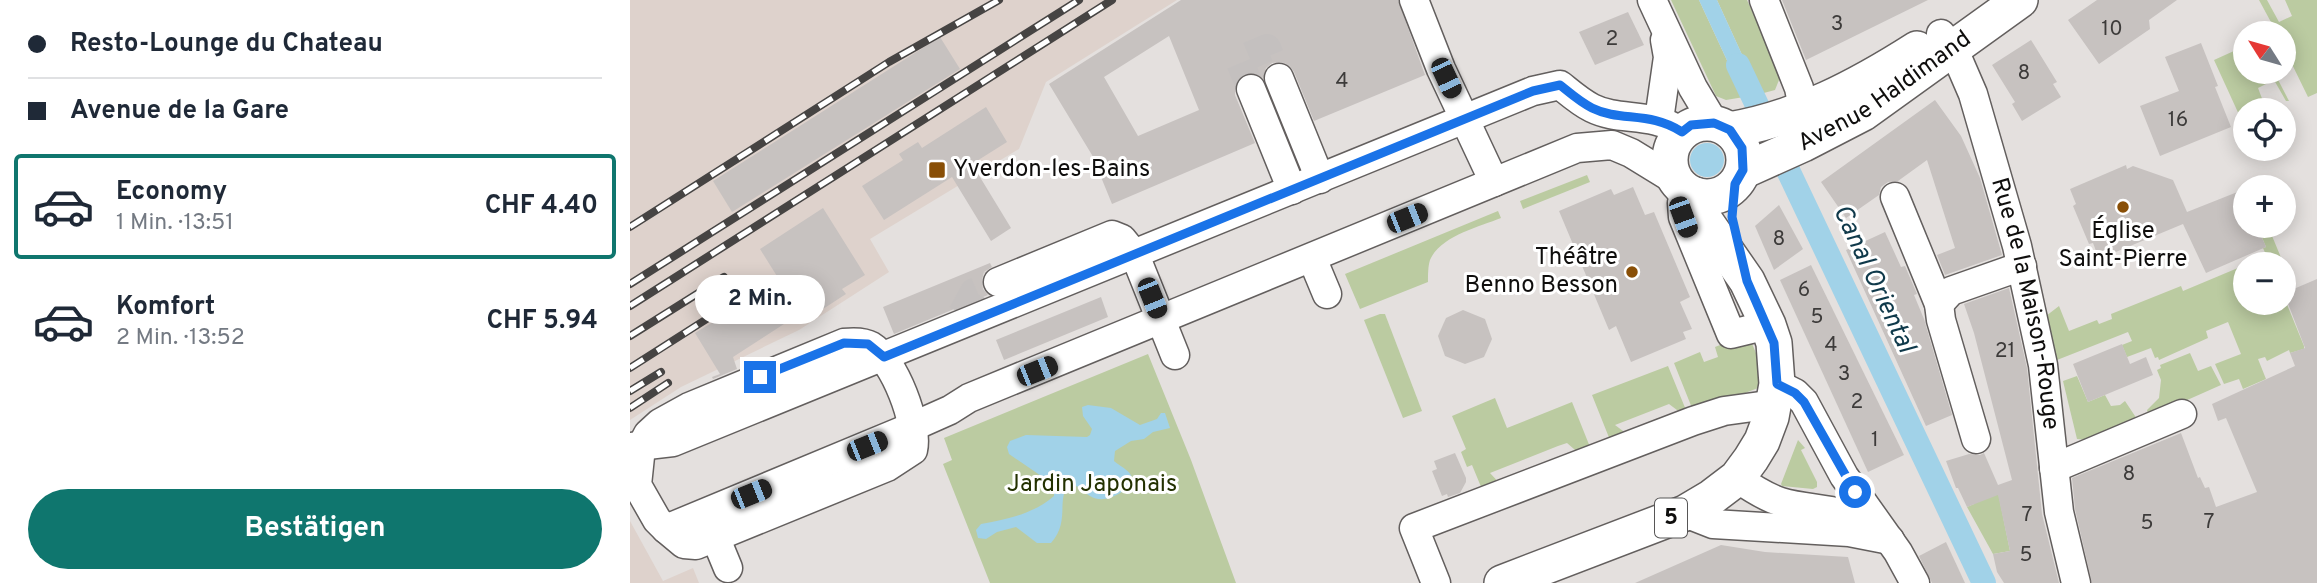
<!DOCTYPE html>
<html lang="de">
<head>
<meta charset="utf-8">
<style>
	:root { --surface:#fff; --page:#f6f6f7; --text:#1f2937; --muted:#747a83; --line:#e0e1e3; --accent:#0f766e }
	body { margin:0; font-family:Overpass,sans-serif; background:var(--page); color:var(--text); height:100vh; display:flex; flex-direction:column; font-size:26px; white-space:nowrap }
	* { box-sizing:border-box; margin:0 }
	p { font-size:23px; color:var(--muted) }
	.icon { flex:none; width:38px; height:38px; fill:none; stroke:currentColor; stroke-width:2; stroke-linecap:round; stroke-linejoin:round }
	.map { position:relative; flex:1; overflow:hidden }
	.sheet { display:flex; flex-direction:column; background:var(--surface); width:630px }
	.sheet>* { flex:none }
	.banner { display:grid; align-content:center; height:154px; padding:0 28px; background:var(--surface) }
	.needle { width:46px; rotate:307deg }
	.controls { position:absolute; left:1603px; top:21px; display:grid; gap:14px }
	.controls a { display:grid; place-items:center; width:63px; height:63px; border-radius:50%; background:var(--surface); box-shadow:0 4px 18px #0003; font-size:35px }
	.end { position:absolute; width:32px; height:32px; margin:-16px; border:9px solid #1a73e8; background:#fff; box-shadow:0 0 0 4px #fff }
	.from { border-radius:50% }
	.bubble { position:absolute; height:49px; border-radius:24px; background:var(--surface); box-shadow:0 4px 18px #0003; font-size:23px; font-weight:700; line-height:49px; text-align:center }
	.car { position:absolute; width:21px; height:42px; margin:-21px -10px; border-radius:9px; box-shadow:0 0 5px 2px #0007; background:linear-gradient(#222 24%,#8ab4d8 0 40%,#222 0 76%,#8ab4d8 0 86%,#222 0) }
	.banner b { display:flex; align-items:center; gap:24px; height:66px; font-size:26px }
	.banner b+b { border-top:2px solid var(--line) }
	.banner i { width:18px; height:18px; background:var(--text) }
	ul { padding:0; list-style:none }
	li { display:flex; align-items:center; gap:21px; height:105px; margin:0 14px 10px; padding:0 14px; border:4px solid transparent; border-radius:7px }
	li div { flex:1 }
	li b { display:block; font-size:26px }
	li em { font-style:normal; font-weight:700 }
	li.active { border-color:var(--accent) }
	li>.icon { width:63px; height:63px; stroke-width:1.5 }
	.action { display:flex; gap:14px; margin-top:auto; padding:14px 28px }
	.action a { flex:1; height:80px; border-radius:42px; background:var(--accent); color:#fff; font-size:28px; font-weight:700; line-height:80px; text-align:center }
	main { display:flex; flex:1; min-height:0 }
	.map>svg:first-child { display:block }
</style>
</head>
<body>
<main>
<section class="sheet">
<div class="banner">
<b><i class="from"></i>Resto-Lounge du Chateau</b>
<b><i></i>Avenue de la Gare</b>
</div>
<ul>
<li class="active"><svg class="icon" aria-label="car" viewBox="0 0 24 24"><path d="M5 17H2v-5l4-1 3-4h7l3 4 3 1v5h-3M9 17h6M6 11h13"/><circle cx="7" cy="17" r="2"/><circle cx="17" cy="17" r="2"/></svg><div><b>Economy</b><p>1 Min. · 13:51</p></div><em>CHF 4.40</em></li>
<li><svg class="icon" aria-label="car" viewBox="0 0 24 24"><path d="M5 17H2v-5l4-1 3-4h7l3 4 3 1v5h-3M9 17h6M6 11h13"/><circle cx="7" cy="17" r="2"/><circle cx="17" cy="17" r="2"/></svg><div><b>Komfort</b><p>2 Min. · 13:52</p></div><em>CHF 5.94</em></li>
</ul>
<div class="action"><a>Bestätigen</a></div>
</section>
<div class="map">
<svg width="1687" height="583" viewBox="0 0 1687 583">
	<rect width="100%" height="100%" fill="#e4e0de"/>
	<g fill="#ded2cc">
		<path d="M0,0h547l-131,82 -27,67 -149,90 19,33 -90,58 -118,57 -51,33z"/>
		<path d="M0,521l33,60 30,-13 6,15h-69z"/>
	</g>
	<g fill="#bbcba1">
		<path d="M1041,0h28l45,97 -18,3 -10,-4z"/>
		<path d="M1087,0h30l34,75 -6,15 -15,4z"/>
		<path d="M1629,0h8l12,22 13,-6 -7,-16h32v93l-9,4 -24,-49v-15h-14l-3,-6 5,-3z"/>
		<path d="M1615,46v26h29l15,29h-3l-12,-21 -16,8 8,21 -21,1v8l-4,1 -27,-59z"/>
		<path d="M957,175l3,7 -67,27 -3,-8z"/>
		<path d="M868,211l3,7c-22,9 -61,18 -71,42 -2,6 -2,15 -2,22l-68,27 -15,-35z"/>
		<path d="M1640,231l24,58 -10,4v-29h-14l-7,-16 3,-1 -5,-12z"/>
		<path d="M1615,265v38h39v-6l20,49v3l-14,4 -1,-3 -22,11 -2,-4 -7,2 8,20 -23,10 -4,-10 -15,5 -9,-20 26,-10 -13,-32 -22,9 2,7 -49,22 -1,-3 -3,1 -4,-10 -24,9 -5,-12 10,-4 -4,-9 -71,28 -11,-44 13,-10 10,25 28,-11 2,4 13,-5 -1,-5 70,-28 2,5z"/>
		<path d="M750,314h5l37,97 -19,7 -39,-98z"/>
		<path d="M1118,334l10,24v30l-64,25 -20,-50 26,-11 4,10 14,-5 -3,-10z"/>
		<path d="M1560,353l8,18 13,-5 10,19 -72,32 -2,-7 12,-12 2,-18 -4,-10 4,-2 -1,-3z"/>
		<path d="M518,354l43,106 45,123h-246l-47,-119 9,-4 -8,-22z"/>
		<path d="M1038,366l20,49 -3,1 -16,-12 -54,21 16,12 -19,8 -20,-50z"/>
		<path d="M1447,376l11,26 17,-7 6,11 9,-1 5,-4 14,21 -51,18 -11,-1 -14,-58z"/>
		<path d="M865,398l12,30 65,-26 20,50 -10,4 -15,-13 -9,3 -68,27 13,14 -19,7 -12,-29 -5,2 -6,-15 5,-3 -14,-33z"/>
		<path d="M1168,440l7,8 -4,2 16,32v5l-4,2 -31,-3 -1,-2z"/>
		<path d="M1368,492l12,59 -17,3 -26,-47 7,-3 -1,-4z"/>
	</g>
	<g fill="#a1d2e8">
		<path d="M1069,0h18l43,94 -16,3z"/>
		<circle cx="1077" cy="160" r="17"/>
		<path d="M458,405l23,3 29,17 17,-6 4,-6h4l5,15 -17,4 -9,7 -13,2 -16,10 -1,10c8,7 19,10 19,22 -11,10 -28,22 -43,13 -8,-5 -10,-10 -20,-12 -15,14 1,37 -19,59h-14l-21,-16 -19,5 -11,7 -8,-1 -2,-8 5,-6c27,-5 52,-10 73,-28v-8l-4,-6 -41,-28 -2,-7 3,-6 16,-6 61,2 3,-2 2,-6 -9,-13 -1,-9z"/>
	</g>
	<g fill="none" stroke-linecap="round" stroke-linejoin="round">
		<path stroke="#a1d2e8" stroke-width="24" d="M1108,65l246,518"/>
	</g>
	<g fill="#c7c2c0" fill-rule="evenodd">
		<path d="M551,0h217l27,75 -111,46 -20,-49 -5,-7 -8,-3 -9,1 -6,5 -3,10 -9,-5 -10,1 -6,5 -3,7v9l20,48 -143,61 -20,-49 -43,-71zM539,36l30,74 -61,26 -34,-59z"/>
		<path d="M1152,0h146l-122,60z"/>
		<path d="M1467,0h80l-28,20 1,9 -51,35 -31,-44z"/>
		<path d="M998,12l16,33 -49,20 -16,-33z"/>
		<path d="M310,37l20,32 -228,143 -19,-31z"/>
		<path d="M1401,40l26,42 -4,2 8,13 -39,24 -10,-17 3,-2 -23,-37z"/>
		<path d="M1571,43l17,43 -3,1 16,40 -71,29 -20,-50 39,-15 -14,-34z"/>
		<path d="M1305,100l26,36 19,42 22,77 -57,20 -8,-20 18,-7 -28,-88 -29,21 -10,1 -7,5 -2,8 -33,23 -25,-36z"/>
		<path d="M356,107l21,35 -35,22 39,64 -20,13 -39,-64 -68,43 -22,-34 41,-26 -4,-6 19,-12 4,6z"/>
		<path d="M1496,165l1,4 6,-3 40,14 14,32 58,-23v37h12l9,21 -60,26 -23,-49 -84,35 -6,-16 -4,1 -16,-38 3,-2 -6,-15z"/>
		<path d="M1003,187l12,28 9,-3 36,85 -10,5 12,27 -9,3 3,7 -55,23 -15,-36 -7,4 -50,-119 52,-22 3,6z"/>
		<path d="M1149,205l24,44 -29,21 -19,-44z"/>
		<path d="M193,208l42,67 -23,14 4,5 -40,26 -5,-7 -68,44 4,12 -24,10 -1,-2 8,-3 -25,-41 85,-52 -20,-32z"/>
		<path d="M1255,232l16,35 4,-1 12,28 -3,1 10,24 28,96 -26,11 -80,-176z"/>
		<path d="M360,263l2,4 -8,5 -2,8 1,9 5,6 -94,39 -11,-27z"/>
		<path d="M1181,265l93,190 -36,17 -88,-192z"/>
		<path d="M1687,279v304h-225l-17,-74 -3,-31 109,-45 17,45 2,-1 5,11 4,-1 7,20 41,-15 -31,-74 -8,3 -6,-17 83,-38 -5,-13 15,-5 -21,-55z"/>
		<path d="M1379,288l18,80 15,146 17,69h-55l-7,-11 -4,-18 17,-3 -12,-56 -31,12 -9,-19h-2l-10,-27 23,-7 11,1 4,-2 14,32 14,-5 -38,-147 -10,-29z"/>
		<path d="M471,297l7,20 -104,43 -8,-20z"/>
		<path d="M833,310l22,9 7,20 -8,18 -19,7 -20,-8 -7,-20 8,-18z"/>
		<path d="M1492,344l8,20 16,-7 7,18 -65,27 -15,-38z"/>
		<path d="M825,453l11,25v4l-6,11 -12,4 -1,-3 -5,2 -10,-25 5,-2 -3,-8z"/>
		<path d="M1316,542l19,41h-33l-13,-27z"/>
		<path d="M1091,545l44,7 83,5 7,26h-220z"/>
	</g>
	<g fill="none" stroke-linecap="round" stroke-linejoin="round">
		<g stroke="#c4c0bf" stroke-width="28" stroke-dasharray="28 14" stroke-linecap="butt">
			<path d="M621,89l-12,-29 28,-12 12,30"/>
			<path d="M332,314l12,-22 24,-10"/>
		</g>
		<defs>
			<g id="minor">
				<path d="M784,0l27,69 53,113"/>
				<path d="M1022,0l41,88 21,35"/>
				<path d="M1134,0l35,88 8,40"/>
				<path id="s1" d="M1311,34l16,23 16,37 44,152 26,119 16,147 17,71"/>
				<path d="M649,78l41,101"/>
				<path d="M621,89l41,101"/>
				<path d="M1029,120l9,-63 -3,-17"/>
				<path d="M1056,191l-4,12 1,14 48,117 37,-9"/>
				<path d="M1265,197l44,107 2,16 35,119"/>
				<path d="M682,258l15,36"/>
				<path d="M368,282l114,-47 10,4 13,16 40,100"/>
				<path d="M1309,304l12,-13 71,-25"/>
				<path d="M214,343c9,-1 20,-1 27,3 23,14 48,78 42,104l-26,17 -191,78 -12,-1 -18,-15 -9,-9 -20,-35 4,-38 7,-13 12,-11 29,-16z"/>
				<path d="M1147,384l18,9 9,9 40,74 54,76 17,31"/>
				<path d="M0,447l43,-5 860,-351 27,-6c10,8 20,17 32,23 28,14 58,3 90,24"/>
				<path d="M1424,468l128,-54"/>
				<path d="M1107,478c13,9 28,19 44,24 30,9 62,5 89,24"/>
				<path d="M1055,513l28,11 136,8 41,8"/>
				<path d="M79,522l19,46"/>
				<path d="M36,529l248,-103 36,-16 19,-12 608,-250 35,-3 19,8 44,27"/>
				<path d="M806,583l-22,-55 279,-107 31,-10 51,-7"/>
			</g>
			<g id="major">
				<circle cx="1077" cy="160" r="37"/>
				<path d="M1099,130c68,-11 130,-44 188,-81"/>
				<path id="s2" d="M1113,171l60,-27 60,-31 157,-113"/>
				<path d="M872,583l183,-70 27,-16 25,-19 14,-19 11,-18 9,-24 6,-33 -3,-41 -6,-18 -21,-44 -50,-72 -2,-14"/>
			</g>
		</defs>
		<use href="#minor" stroke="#635f5e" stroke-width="31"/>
		<use href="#major" stroke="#635f5e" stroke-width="38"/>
		<use href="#minor" stroke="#fff" stroke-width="28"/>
		<use href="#major" stroke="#fff" stroke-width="35"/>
		<defs>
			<g id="rail">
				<path d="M0,227l259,-165 110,-62"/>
				<path d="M0,284l449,-284"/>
				<path d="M0,306l482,-306"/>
				<path d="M0,336l94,-59"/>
				<path d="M0,368l108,-69"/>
				<path d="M0,391l31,-19"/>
				<path d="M0,408l38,-25"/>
			</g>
		</defs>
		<use href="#rail" stroke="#464443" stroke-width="8"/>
		<use href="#rail" stroke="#fff" stroke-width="5" stroke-dasharray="16" stroke-linecap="butt"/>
	</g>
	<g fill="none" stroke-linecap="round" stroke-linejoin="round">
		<path stroke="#1a73e8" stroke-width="9" d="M130,377l84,-34 24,1 16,13 649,-266 27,-6c10,8 20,17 32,23 28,14 58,3 90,24l9,-7 23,-2 16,7 12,18 1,22 -8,14 -3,33 15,64 27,62 3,41 18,9 9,9 51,90"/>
	</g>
	<g fill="#894f07" stroke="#fff" stroke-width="2.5">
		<rect x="298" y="161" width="18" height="18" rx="3.5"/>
		<circle cx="1493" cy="207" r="7"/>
		<circle cx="1002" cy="272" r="7"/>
	</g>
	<g text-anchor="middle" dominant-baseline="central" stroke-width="6" stroke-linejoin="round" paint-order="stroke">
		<g font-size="21" fill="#3d3b3a">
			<text x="1207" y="24">3</text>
			<text x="1482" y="29">10</text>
			<text x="982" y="39">2</text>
			<text x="1394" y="73">8</text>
			<text x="712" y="81">4</text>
			<text x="1548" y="120">16</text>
			<text x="1149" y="239">8</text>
			<text x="1174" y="290">6</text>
			<text x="1187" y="317">5</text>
			<text x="1201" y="345">4</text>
			<text x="1375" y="351">21</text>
			<text x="1214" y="374">3</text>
			<text x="1227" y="402">2</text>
			<text x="1245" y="440">1</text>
			<text x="1499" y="474">8</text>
			<text x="1397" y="515">7</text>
			<text x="1579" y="522">7</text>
			<text x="1517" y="523">5</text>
			<text x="1396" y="555">5</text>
		</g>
		<rect fill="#fff" stroke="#575656" stroke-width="2" x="1025" y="498.5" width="32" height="39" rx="5"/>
		<g font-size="23" font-weight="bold" fill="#0f0e0d">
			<text x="1041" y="518">5</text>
		</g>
		<g font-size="24" fill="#0f0e0d" stroke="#fff">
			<text stroke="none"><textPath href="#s2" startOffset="163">Avenue Haldimand</textPath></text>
			<text stroke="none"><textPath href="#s1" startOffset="285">Rue de la Maison-Rouge</textPath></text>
		</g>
		<g font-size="24" fill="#0f0e0d" stroke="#fff" text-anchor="start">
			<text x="323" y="170">Yverdon-les-Bains</text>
			<text x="1493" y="232" text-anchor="middle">Église<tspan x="1493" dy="28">Saint-Pierre</tspan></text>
			<text x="988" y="258" text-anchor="end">Théâtre<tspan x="988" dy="28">Benno Besson</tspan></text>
		</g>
		<g font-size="24" fill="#233101" stroke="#fff">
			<text x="462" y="485">Jardin Japonais</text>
		</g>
		<g font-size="26" font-style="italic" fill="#0f394a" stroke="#fff">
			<text transform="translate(1243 279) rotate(65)">Canal Oriental</text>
		</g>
	</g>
</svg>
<div class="controls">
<a><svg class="needle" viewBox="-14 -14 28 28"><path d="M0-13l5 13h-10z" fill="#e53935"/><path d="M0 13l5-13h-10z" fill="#747a83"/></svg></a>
<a><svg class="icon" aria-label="locate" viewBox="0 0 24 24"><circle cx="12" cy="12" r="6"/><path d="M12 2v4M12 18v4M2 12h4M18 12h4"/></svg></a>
<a>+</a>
<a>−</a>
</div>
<i class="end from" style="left:1225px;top:492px"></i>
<i class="end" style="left:130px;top:377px"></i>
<div class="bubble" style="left:65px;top:275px;width:130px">2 Min.</div>
<i class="car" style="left:816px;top:78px;rotate:155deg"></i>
<i class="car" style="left:1053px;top:217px;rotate:160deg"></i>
<i class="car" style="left:777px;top:218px;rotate:68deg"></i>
<i class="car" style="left:522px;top:298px;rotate:158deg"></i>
<i class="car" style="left:407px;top:371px;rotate:68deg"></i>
<i class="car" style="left:237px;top:446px;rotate:68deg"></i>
<i class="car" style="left:121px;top:494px;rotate:68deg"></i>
</div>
</main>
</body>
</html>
